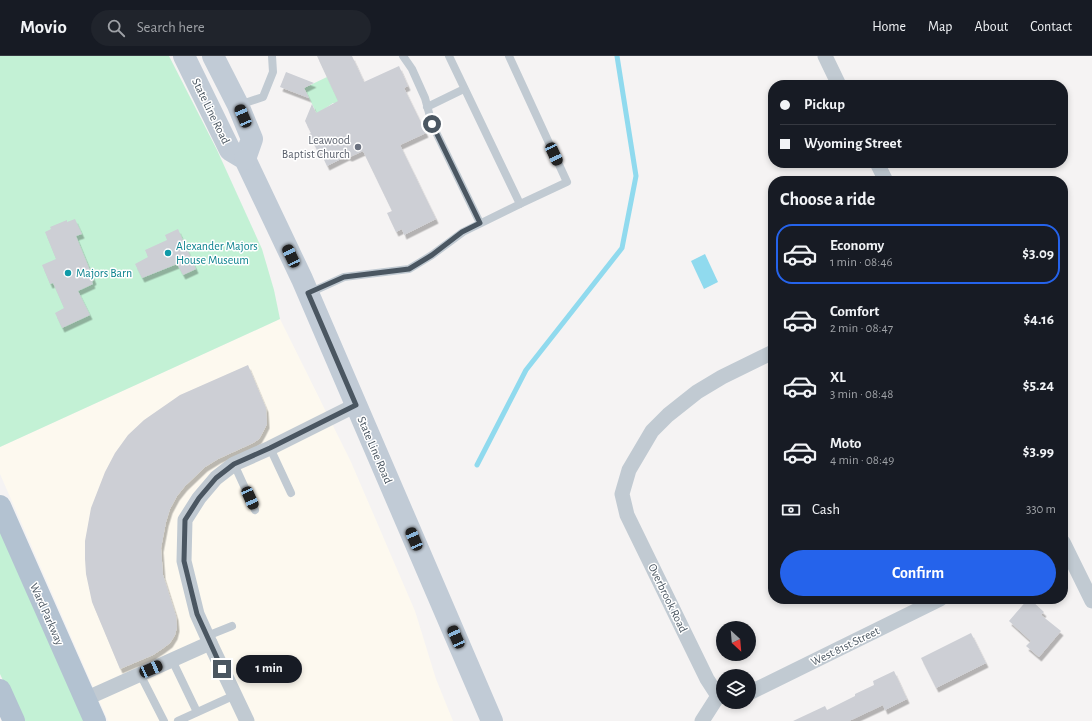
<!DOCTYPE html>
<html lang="en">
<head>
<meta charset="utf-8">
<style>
	:root { --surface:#171b24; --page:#20242c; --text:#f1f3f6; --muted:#9ea1a6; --line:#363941; --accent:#2563eb }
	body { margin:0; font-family:"Alegreya Sans",sans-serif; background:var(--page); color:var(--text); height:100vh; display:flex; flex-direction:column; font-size:15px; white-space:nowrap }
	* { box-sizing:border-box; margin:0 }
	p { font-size:13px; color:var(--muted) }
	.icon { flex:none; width:22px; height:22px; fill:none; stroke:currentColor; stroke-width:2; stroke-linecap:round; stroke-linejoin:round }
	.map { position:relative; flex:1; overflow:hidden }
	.drawer { position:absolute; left:768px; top:120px; width:300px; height:428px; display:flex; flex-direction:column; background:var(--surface); border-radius:16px; box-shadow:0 2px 6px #0003 }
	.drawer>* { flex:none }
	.guide { position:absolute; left:768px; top:24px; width:300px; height:88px; border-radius:16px; box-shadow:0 2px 6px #0003; display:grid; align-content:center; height:88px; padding:0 12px; background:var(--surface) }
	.needle { width:26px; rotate:154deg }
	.controls { position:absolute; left:716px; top:565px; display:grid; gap:8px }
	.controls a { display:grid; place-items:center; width:40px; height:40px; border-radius:50%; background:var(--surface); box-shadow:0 2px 6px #0003; font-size:20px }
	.end { position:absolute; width:18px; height:18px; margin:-9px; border:5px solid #4a5661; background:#fff; box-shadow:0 0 0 2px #fff }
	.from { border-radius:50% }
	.bubble { position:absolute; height:28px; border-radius:14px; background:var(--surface); box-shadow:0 2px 6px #0003; font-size:13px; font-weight:700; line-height:28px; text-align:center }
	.car { position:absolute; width:12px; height:24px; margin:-12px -6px; border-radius:5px; box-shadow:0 0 3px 1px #0007; background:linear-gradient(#222 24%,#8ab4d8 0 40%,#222 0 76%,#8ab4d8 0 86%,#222 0) }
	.guide b { display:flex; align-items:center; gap:14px; height:38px; font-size:15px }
	.guide b+b { border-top:1px solid var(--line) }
	.guide i { width:10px; height:10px; background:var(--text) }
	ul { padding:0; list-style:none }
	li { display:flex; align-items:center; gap:12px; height:60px; margin:0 8px 6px; padding:0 4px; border:2px solid transparent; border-radius:16px }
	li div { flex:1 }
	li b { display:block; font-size:15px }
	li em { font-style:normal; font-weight:700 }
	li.active { border-color:var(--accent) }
	li>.icon { width:36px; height:36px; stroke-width:1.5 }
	h2 { padding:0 12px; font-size:18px; line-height:48px }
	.pay { display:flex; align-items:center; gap:10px; height:44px; padding:0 12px; font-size:15px }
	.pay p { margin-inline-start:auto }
	.action { display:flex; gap:8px; margin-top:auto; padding:8px 12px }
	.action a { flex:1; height:46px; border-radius:24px; background:var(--accent); color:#fff; font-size:16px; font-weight:700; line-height:46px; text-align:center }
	header { display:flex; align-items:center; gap:24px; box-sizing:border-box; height:56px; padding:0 20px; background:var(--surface); border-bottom:1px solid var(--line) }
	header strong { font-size:19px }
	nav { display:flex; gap:22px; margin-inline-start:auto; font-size:14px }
	.search { width:280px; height:36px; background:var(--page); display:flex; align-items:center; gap:10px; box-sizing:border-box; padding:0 14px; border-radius:22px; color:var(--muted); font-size:15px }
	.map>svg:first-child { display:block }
</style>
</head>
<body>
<header>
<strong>Movio</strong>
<div class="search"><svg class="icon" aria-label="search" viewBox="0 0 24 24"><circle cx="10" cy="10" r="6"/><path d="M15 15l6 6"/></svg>Search here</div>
<nav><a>Home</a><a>Map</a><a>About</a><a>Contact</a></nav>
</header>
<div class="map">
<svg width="1092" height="665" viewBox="0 0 1092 665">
	<defs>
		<filter id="shadow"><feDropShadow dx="2.5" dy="4.5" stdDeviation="0" flood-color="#0004"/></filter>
	</defs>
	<rect width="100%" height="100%" fill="#f5f3f3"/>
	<path fill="#fdf9ef" d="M280,263l71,143 64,149 21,68 17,42h-345l-108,-247v-27z"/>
	<g fill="#c3f1d5">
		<path d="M0,0h169l48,94 45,99 12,41 6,29 -280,128z"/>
		<path d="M327,21l12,25 -3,2 -3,-1 -16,11 -13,-26z"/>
		<path d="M0,473l87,192h-65l-22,-47z"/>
	</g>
	<path fill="#90daee" d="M705,198l13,28 -14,7 -13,-28z"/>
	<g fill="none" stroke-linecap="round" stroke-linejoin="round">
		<path stroke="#90daee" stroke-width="5" d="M477,409l49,-95 96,-122 14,-72 -19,-120"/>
	</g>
	<g fill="#cdcfd5" filter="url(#shadow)">
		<path d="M317,0h35l12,26 35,-16 9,20 -4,2 22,45 -26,12 36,74 -32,16 -2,-6 -6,3 -9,-19 5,-2 -29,-60 -13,6 -3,-1 -20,10 -6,-13 -2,1 -10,-20 2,-1 -6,-12 7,-17 4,9 22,-12z"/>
		<path d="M286,16l28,11 -10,5 5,10 -29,-11z"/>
		<path d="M75,163l7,15 -6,2 18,44 -2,2 1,2 -15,7 12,24 -28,13 -7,-15 9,-5 -11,-25 -3,1 -8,-19 14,-6 -11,-27 6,-3 -1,-2 17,-7v2z"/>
		<path d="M178,173l18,40 -13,6 -6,-11 -35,14 -7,-14 13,-7 -3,-7 22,-10 -2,-5z"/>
		<path d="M248,309l18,43 1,16 -4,8 -4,7 -6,4 -35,16 -13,8 -20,19 -8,10 -7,13 -4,13 -5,26 2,27 13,41 1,11 -2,8 -5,8 -8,6 -9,6 -33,14 -28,-67 -6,-28 -1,-15v-18l6,-33 14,-36 10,-19 13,-18 16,-15 36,-25z"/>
		<path d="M1028,543h2l14,13 -3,3 20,16 -22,26 -13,-11 5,-5 -22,-20z"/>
		<path d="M971,577l15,30 -50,25 -15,-30z"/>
		<path d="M894,615l13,28 -22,11 -2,-5 -34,16h-56l32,-15 2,4 28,-14v-2l19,-9 -1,-4z"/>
	</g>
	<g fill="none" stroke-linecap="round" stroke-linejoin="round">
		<g stroke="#c1cad2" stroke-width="8">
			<path d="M403,0l9,13 13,29 7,26 48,99"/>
			<path d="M449,0l71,148 47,-22 -58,-126"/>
			<path d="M239,49l24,-8 10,-25 -1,-16"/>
			<path d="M427,51l37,-18"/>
			<path d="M309,237l35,-16 65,-8 23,-14 31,-23 57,-28"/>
			<path d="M270,392l21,45"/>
			<path d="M234,408l21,46"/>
			<path d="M207,580l25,-10"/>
			<path d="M172,604l25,52"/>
			<path d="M140,618l24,47"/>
			<path d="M178,665l57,-26"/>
		</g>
		<g stroke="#c1cad2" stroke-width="15">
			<path d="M825,0l14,29"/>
			<path d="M877,107l9,18"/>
			<path d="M1063,486l29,59"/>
			<path d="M210,587l37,78"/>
			<path d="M749,637l191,-94"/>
			<path d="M718,640l-11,-17 -80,-164 -5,-21 7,-24 23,-39 16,-16 29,-23 25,-15 51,-25"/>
			<path d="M85,643l125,-56 -13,-29 -13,-53 1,-41 14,-22 17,-20 18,-14 36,-16 86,-43"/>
			<path d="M702,665l16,-25"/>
		</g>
		<g stroke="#c1cbd6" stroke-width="22">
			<path d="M184,0l46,94 15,9 57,120 190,442"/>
			<path d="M213,0l25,49 14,34 -7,20"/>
		</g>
		<g stroke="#b3c2d1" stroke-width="22">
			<path d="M0,450l95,215"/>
			<path d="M0,634l14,31"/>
		</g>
	</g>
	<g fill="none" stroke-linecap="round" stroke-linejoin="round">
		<path stroke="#4a5661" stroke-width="5" d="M222,613l-25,-55 -13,-53 1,-41 14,-22 17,-20 18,-14 36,-16 86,-43 -48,-112 36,-16 65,-8 23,-14 30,-23 18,-9 -48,-99"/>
	</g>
	<circle fill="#6b7280" stroke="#fff" stroke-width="1.5" cx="358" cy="91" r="4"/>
	<g fill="#0f9aa8" stroke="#fff" stroke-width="1.5">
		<circle cx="168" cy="197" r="4"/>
		<circle cx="68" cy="217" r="4"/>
	</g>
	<g text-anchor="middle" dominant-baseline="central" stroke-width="3" stroke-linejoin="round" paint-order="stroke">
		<g font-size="12" fill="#4a5661" stroke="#fff">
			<text transform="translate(211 55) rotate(64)">State Line Road</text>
			<text transform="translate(375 394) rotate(67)">State Line Road</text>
			<text transform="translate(668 542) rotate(64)">Overbrook Road</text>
			<text transform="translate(47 558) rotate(66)">Ward Parkway</text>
			<text transform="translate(845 590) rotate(-26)">West 81st Street</text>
		</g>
		<g font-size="12" fill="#5b616d" stroke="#fff" text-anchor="end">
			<text x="350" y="84">Leawood<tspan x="350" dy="14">Baptist Church</tspan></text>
		</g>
		<g font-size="12" fill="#0d838f" stroke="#fff" text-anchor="start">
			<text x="176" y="190">Alexander Majors<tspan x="176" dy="14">House Museum</tspan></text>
			<text x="76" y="217">Majors Barn</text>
		</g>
	</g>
</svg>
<div class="controls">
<a><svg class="needle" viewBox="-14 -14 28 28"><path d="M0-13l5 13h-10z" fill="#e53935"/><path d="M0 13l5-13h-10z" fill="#9ea1a6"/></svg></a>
<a><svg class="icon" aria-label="layers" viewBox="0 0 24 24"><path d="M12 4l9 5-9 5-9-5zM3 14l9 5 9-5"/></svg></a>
</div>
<i class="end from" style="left:432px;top:68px"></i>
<i class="end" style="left:222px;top:613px"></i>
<div class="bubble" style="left:236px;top:599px;width:66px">1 min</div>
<i class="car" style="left:243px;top:60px;rotate:337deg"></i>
<i class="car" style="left:554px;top:98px;rotate:155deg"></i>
<i class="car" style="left:291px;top:200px;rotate:335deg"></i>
<i class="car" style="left:250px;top:442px;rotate:156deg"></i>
<i class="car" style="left:414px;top:483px;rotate:337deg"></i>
<i class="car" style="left:456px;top:581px;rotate:336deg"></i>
<i class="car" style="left:151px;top:613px;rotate:66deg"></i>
<div class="guide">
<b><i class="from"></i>Pickup</b>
<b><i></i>Wyoming Street</b>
</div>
<section class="drawer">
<h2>Choose a ride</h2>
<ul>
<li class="active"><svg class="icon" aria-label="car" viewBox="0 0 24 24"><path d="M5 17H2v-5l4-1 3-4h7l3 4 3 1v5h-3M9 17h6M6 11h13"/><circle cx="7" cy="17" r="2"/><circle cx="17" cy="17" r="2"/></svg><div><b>Economy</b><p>1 min · 08:46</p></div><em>$3.09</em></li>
<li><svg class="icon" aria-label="car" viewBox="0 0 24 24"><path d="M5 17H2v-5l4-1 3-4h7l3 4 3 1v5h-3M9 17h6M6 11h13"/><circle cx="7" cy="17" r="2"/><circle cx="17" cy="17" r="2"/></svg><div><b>Comfort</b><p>2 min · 08:47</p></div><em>$4.16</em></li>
<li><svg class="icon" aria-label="car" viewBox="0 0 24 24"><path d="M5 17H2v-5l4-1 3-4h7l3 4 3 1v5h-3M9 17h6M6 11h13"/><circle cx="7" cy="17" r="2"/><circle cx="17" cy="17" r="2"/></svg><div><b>XL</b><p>3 min · 08:48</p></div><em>$5.24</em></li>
<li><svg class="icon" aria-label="car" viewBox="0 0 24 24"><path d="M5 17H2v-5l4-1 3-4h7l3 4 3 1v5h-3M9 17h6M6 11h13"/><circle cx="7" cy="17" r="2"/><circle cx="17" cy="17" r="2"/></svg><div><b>Moto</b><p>4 min · 08:49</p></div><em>$3.99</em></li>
</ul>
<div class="pay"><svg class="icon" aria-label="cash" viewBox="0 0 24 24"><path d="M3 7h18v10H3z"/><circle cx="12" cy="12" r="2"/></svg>Cash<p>330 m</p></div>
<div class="action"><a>Confirm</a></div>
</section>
</div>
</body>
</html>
